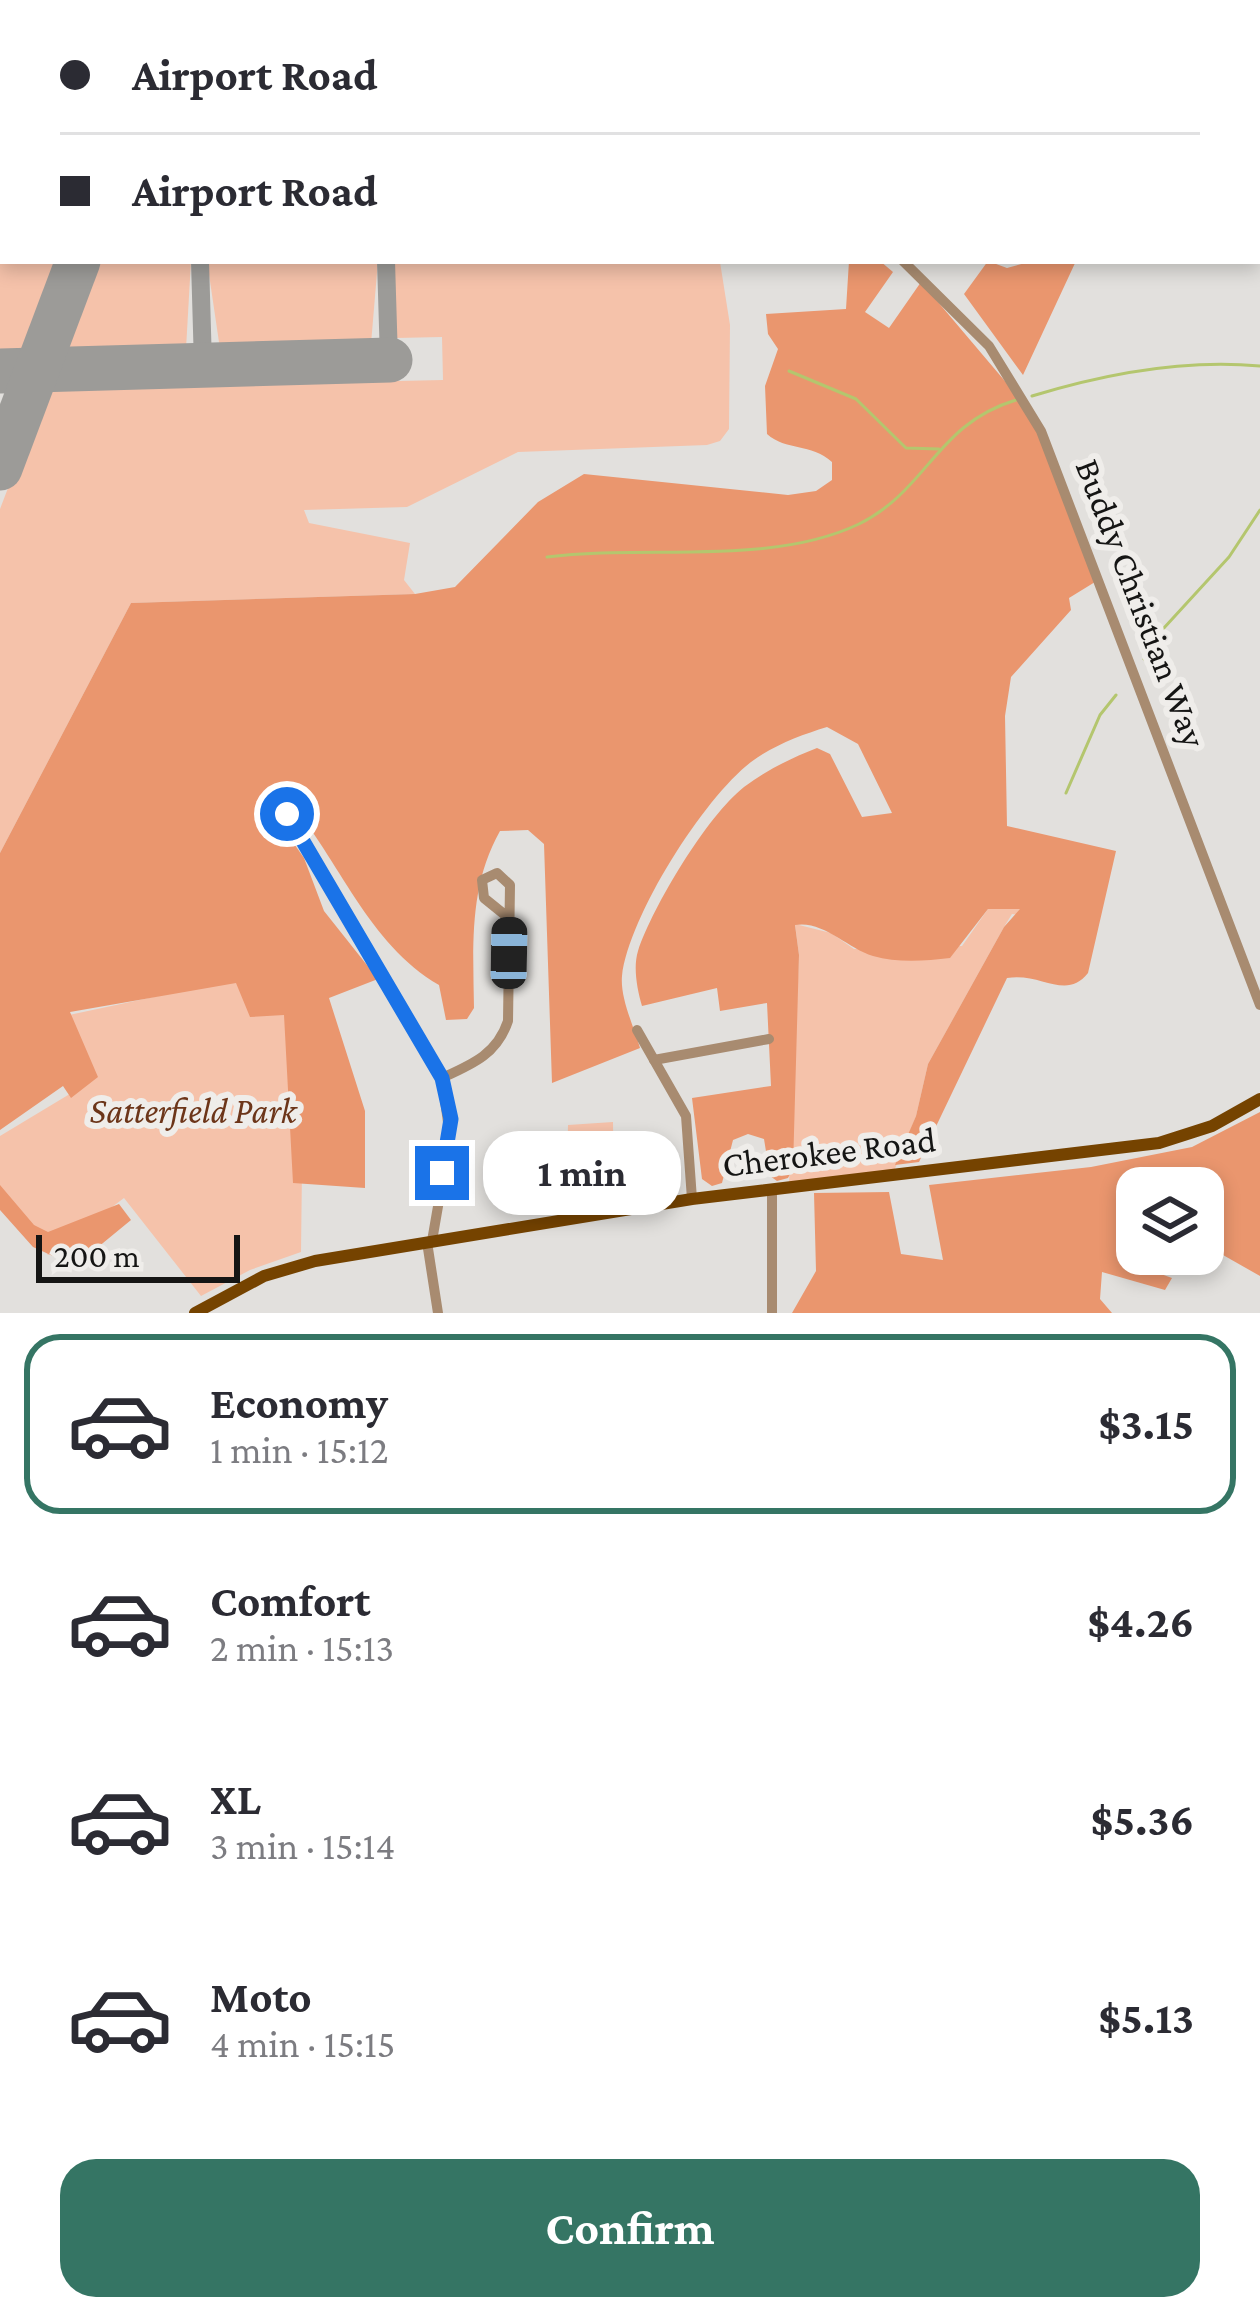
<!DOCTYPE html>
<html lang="en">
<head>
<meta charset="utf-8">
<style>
	:root { --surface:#fff; --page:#f7f7f7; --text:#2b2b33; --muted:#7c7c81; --line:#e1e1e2; --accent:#357564 }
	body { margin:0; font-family:"Crimson Pro",serif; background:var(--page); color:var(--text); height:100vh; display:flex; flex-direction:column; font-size:45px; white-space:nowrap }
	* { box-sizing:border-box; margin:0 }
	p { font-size:39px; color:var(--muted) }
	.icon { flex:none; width:66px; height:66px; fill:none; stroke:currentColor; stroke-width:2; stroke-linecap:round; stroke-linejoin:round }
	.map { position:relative; height:1313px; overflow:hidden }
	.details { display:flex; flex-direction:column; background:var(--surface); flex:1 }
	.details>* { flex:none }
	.top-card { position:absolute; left:0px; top:0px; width:1260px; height:264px; box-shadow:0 6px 18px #0003; display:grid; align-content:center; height:264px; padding:0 60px; background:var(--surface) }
	.controls { position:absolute; left:1116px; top:1167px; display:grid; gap:24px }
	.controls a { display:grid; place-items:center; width:108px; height:108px; border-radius:24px; background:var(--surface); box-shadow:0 6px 18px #0003; font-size:60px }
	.scale { position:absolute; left:36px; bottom:30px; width:204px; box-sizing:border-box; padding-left:12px; border:6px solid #151514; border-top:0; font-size:33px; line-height:42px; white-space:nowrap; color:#151514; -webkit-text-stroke:9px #efedea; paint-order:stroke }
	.end { position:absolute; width:54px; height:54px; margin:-27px; border:15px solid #1a73e8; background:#fff; box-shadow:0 0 0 6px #fff }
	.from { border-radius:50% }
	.bubble { position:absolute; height:84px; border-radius:36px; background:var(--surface); box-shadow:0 6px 18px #0003; font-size:39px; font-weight:700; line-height:84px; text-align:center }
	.car { position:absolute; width:36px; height:72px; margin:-36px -18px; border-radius:15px; box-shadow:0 0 9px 3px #0007; background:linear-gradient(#222 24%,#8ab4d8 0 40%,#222 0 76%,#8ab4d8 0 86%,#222 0) }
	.top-card b { display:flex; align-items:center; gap:42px; height:114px; font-size:45px }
	.top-card b+b { border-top:3px solid var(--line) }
	.top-card i { width:30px; height:30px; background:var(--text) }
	ul { padding:21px 0 0; list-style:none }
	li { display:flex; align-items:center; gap:36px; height:180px; margin:0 24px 18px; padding:0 36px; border:6px solid transparent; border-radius:36px }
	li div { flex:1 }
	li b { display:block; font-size:45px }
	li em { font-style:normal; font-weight:700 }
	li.on { border-color:var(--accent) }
	li>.icon { width:108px; height:108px; stroke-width:1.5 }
	.primary-button { display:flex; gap:24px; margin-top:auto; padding:24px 60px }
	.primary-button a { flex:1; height:138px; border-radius:36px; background:var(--accent); color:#fff; font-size:48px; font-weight:700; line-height:138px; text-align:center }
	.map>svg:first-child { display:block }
</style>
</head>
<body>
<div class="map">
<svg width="1260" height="1313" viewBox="0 0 1260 1313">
	<rect width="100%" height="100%" fill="#e2e0dd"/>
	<g fill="#f5c2aa">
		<path d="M0,247l3,14h59l-37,94h-25z"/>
		<path d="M94,261h97l-5,88 -127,5z"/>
		<path d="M207,261h171l-7,83 -151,5z"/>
		<path d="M394,261l326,1 10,63 -1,104 -9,12 -13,4 -189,7 -111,55 -103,3 5,13 101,20 -6,37 11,14 -284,9 -131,250v-344l47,-123 350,-10 1,5 45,-1 -1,-43 -46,1z"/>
		<path d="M1012,905l9,4 -2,6 -7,-1 -8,13 -76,137 -12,52 -22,55 -105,12 10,-228 -4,-31 36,9 23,16 108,-3 26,-37z"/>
		<path d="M238,979l66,23 -3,250 -51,18 -49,26 -77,-98 -76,57 -48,-62v-57l88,-53 -33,-65z"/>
		<path d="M613,1122l1,77 -48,8 2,-82z"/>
	</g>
	<g fill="#ea966e">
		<path d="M849,261h31l13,11 -28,40 24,16 32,-46 94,111 31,54 49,135 -26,16 2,12 -60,67 -6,39 2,110 109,25 -28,122c-22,28 -47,-1 -81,5l-88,184 -24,3 21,-49 12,-52 76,-137 16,-18h-32l-38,49c-25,3 -53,5 -77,-2 -26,-8 -50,-36 -78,-31l4,30 -6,213 -5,10 -11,3 -7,-5 -6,-37 -16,-5 -15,6 -11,43 -10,3 -10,-7 -10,-81 79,-12 -4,-83 -47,8 -3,-23 -75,18c-5,-17 -9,-39 -4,-55 15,-45 69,-135 106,-164 23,-17 47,-29 73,-39l13,6 32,63 30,-4 -34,-69 -31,-17c-26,8 -53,18 -76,35 -48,37 -122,154 -129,214 -2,22 12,51 18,72l-88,35 -8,-239 -16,-14 -28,1c-31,55 -27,114 -26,177l-7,11 -21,1 -7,-35c-72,-42 -99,-125 -151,-185l-11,3 1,18 26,37 20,53 54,68 -49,19 36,113v77l-72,-5 -9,-168 -34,2 -14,-34 -166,29 28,65 -27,21 -8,-12 -63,44v-277l131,-250 284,-9 40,-7 83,-85 46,-28 204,21 28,-4 16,-11v-18c-21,-19 -46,-11 -65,-28l-2,-48 13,-37 -10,-15 -2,-20 80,-5z"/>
		<path d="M988,261l19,7 25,-7h44l-53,114 -59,-81z"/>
		<path d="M1260,1112v164l-37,-21 -10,-31 -10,-1v-35h-66v66h35l-25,15 25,9 -7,12 -63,-18 -2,27 12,14h-320l24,-42 -2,-78 75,-1 12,62 42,6 -14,-75 162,-18 101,-20z"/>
		<path d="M0,1185l34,40 14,7 71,-28 12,16 -56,46 -42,-19 -33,-37z"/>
	</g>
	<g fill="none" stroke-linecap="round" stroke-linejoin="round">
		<g stroke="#b4c66e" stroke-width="3">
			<path d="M789,371l67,28 50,49 33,1"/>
			<path d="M1032,396c72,-22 153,-37 228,-30"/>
			<path d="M547,557c98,-13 222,10 312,-33 69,-34 77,-100 157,-124"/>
			<path d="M1144,659l8,-18 77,-84 31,-47"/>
			<path d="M1066,793l34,-78 16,-20"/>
		</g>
		<g stroke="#9c9b98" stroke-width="18">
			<path d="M38,0l2,3"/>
			<path d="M87,3l5,-3"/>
			<path d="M0,16l3,1"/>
			<path d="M0,59l3,-1"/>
			<path d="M0,239h3"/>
			<path d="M200,261l3,104"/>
			<path d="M386,261l3,99"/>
		</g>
		<g stroke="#9c9b98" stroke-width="45">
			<path d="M176,3l1,-3"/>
			<path d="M0,371l390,-11"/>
			<path d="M0,468l78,-207"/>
		</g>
		<g stroke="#a88b70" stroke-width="10">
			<path d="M551,0l4,3"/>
			<path d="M903,261l86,85 52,85 219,574"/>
			<path d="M287,814l155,264 8,59 -18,104"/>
			<path d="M637,1030l49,86 6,83"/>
			<path d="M654,1060l115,-21"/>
			<path d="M442,1078c31,-14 55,-24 66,-57l2,-136 -13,-12 -15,7 2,18 26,21"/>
			<path d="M772,1189v124"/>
			<path d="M427,1242l11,71"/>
		</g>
		<path stroke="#754300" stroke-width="12" d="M195,1313l69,-37 51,-15 377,-62 467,-56 53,-17 48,-27"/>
	</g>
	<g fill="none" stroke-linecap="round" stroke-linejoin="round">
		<path stroke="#1a73e8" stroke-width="15" d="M287,814l155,264 9,41 -9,54"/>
	</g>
	<g text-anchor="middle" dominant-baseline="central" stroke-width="12" stroke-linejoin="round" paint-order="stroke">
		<g font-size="36" fill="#151514" stroke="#efedea">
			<text transform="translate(1141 603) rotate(69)">Buddy Christian Way</text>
			<text transform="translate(829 1152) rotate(-7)">Cherokee Road</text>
		</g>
		<g font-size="36" font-style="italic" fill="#6c3519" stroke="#efedea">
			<text x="193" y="1111">Satterfield Park</text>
		</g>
	</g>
</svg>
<div class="controls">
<a><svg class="icon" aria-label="layers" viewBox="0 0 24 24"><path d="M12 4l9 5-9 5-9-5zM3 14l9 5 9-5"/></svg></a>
</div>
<div class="scale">200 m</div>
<i class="end from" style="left:287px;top:814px"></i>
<i class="end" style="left:442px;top:1173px"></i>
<div class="bubble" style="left:483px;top:1131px;width:198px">1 min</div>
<i class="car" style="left:509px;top:953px;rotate:1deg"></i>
<div class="top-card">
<b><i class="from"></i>Airport Road</b>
<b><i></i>Airport Road</b>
</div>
</div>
<section class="details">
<ul>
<li class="on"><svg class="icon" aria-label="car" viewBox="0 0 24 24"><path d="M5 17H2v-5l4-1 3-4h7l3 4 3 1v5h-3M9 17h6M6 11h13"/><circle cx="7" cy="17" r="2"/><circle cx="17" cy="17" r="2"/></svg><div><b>Economy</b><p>1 min · 15:12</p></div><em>$3.15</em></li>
<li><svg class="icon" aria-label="car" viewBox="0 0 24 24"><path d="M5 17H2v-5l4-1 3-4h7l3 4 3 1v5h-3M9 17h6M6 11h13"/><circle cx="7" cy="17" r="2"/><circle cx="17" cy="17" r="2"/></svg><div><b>Comfort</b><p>2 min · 15:13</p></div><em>$4.26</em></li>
<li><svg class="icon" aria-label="car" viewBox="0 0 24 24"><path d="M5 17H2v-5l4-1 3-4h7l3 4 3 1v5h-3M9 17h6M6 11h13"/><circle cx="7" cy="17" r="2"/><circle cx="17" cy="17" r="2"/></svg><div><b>XL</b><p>3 min · 15:14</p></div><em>$5.36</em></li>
<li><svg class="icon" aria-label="car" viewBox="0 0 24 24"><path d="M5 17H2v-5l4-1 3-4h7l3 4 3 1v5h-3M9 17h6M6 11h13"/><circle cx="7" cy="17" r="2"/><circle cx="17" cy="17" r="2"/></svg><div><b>Moto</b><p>4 min · 15:15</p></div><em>$5.13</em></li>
</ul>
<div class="primary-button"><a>Confirm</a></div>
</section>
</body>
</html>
